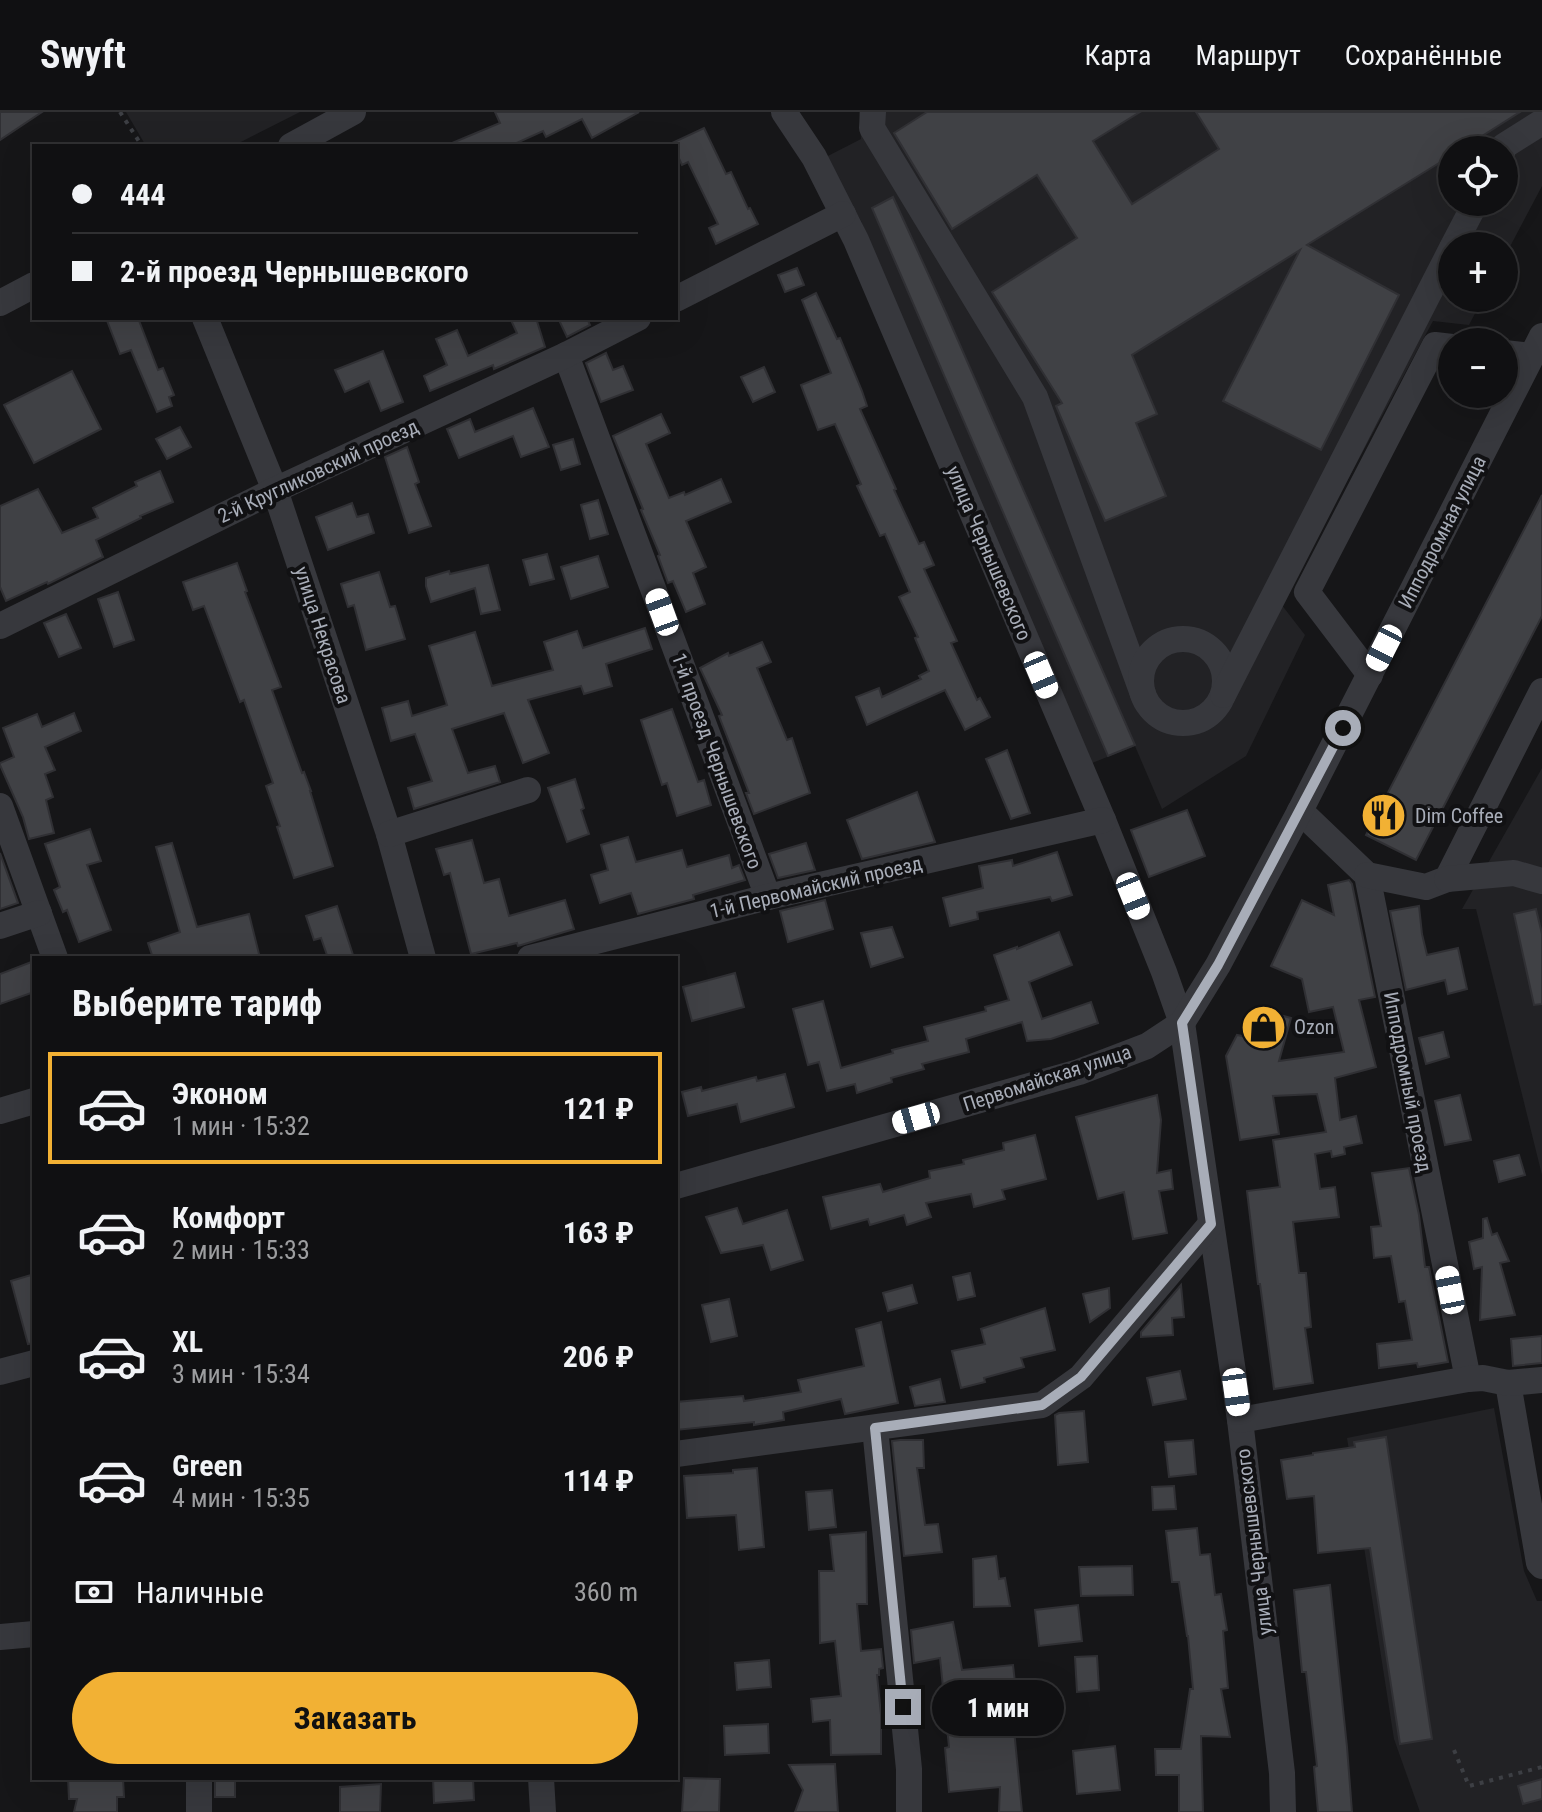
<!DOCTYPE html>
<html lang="ru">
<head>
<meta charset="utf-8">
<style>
	:root { --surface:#101012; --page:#19191b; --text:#f1f3f6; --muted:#9c9d9f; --line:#303032; --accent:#f2b134 }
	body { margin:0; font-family:"Roboto Condensed",sans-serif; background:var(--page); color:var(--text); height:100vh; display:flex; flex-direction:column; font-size:30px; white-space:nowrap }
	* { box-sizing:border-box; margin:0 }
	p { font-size:26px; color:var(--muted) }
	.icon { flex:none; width:44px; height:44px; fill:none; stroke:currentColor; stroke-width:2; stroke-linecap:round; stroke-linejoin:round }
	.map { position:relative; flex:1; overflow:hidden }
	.sheet { position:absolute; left:32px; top:844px; width:646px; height:824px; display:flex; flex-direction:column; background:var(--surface); border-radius:0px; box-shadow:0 8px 32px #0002,0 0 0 2px var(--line) }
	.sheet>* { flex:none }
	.banner { position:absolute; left:32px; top:32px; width:646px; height:176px; border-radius:0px; box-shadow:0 8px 32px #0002,0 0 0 2px var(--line); display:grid; align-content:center; height:176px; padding:0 40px; background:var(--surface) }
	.controls { position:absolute; left:1438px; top:24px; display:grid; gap:16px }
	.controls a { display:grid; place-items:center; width:80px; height:80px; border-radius:50%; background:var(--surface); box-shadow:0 8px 32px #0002,0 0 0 2px var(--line); font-size:40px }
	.end { position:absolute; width:36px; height:36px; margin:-18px; border:10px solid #a8adb8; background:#111; box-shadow:0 0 0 4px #111 }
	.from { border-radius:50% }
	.bubble { position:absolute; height:56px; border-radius:28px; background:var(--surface); box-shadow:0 8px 32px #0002,0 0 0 2px var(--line); font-size:26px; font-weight:700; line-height:56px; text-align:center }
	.car { position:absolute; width:24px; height:48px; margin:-24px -12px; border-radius:10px; box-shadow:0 0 6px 2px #0007; background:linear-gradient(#fff 24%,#345 0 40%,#fff 0 76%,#345 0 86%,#fff 0) }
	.banner b { display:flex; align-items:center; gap:28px; height:76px; font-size:30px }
	.banner b+b { border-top:2px solid var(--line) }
	.banner i { width:20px; height:20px; background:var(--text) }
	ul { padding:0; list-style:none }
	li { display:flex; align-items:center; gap:24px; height:112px; margin:0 16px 12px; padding:0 24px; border:4px solid transparent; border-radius:0px }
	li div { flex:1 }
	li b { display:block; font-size:30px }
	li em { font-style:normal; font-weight:700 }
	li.current { border-color:var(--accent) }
	li>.icon { width:72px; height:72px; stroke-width:1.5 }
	h2 { padding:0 40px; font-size:36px; line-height:96px }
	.pay { display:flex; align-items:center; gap:20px; height:88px; padding:0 40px; font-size:30px }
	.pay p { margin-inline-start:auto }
	.action { display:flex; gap:16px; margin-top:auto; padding:16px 40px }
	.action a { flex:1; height:92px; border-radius:48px; background:var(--accent); color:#111; font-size:32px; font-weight:700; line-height:92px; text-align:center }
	header { display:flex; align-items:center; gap:48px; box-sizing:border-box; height:112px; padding:0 40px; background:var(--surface); border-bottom:2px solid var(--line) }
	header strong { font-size:38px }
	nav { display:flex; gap:44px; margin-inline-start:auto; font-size:28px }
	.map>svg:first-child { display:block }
</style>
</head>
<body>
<header>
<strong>Swyft</strong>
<nav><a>Карта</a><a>Маршрут</a><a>Сохранённые</a></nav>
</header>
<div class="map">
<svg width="1542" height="1700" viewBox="0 0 1542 1700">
	<rect width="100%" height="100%" fill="#161618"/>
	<g fill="#222225" fill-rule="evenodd">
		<path d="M126,0h174l-67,34h-87z"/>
		<path d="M859,0h683v74l-38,72v-12h-52v52h31l-14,27 -36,-4 -152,283 24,31 -59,121 -84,53 -27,-63 -48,19 -226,-544 -37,-63 37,-19zM1452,38h52v52h-52z"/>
		<path d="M1542,656v407l-66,-266h-14z"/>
		<path d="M1494,1296l30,163 13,30h5v211h-122l-26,-73 -47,-301z"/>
	</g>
	<g fill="#404145" stroke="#303034" stroke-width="2">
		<path d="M0,0h42l-42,28z"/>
		<path d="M495,0h144l-47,26 -10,-19 -36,18 -3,-6 -33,15h-65l55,-23z"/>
		<path d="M927,0h213l-47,29 39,63 87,-55 -23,-37h324l-60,38h-8v5l-145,90 92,50 -78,155 -98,-49 77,-151 -168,105 25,59 -21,9 30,73 -61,25 -49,-115 6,-3 -70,-111 85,-54 -40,-63 -85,54 -58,-96z"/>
		<path d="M704,16l22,46 5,-2 17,37 2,-1 8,16 -42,20 -7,-16 9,-4 -30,-62 -6,3 -6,-13v-6h-3l-1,-3z"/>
		<path d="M893,85l53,116 189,432 -27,11 -236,-548z"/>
		<path d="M797,156l7,17 -19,7 -7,-17z"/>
		<path d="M816,181l21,46 3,-1 22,53 5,15 -7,3 36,80 -2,1 25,54 5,-2 10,23 -10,4 33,72 -6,2 26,57 3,-2 10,19 -25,13 -20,-40 -78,35 -11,-28 23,-9 3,9 39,-18 -2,-3 10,-5 -14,-33 3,-1 -19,-40 11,-5 -25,-58 -5,2 -23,-50 4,-2 -26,-60 -17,6 -17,-45 30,-12 -29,-73z"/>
		<path d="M106,206h32l20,52 5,-2 11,27 -5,2 3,9 -15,6 -26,-62 -11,4z"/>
		<path d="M510,206h26l9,29 -51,22 -1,-4 -63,26 -6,-15 23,-11 -11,-26 21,-9 11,26 49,-23z"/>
		<path d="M558,206h29l3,7 -23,12z"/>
		<path d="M383,239l20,51 -22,9 -12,-30 -24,11 -10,-22z"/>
		<path d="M606,241l7,17 10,-4 10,24 -32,12 -15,-39z"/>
		<path d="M764,255l11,25 -22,10 -12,-25z"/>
		<path d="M72,259l29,58 -67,34 -30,-58z"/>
		<path d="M533,296l16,39 -28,10 -8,-21 -54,22 -12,-29 23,-10 5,13z"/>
		<path d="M661,302l9,19 -24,11 23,54 15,-6 1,3 36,-16 10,23 -45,19 20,46 -13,6 12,31 -19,8 -13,-31 -5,2 -10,-27 2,-1 -19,-45 2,-1 -30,-73z"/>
		<path d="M180,315l11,20 -24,12 -11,-20z"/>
		<path d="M573,327l7,25 -19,6 -8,-25z"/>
		<path d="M407,335l12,35 -4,2 16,42 -22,7 -24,-76z"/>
		<path d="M160,359l13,31 -33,14 1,2 -45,22 7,17 -55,27 -1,-2 -41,19 -6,-14v-81l38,-17 24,44 36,-15 -5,-10 44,-22 -2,-4z"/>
		<path d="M1542,383v121l-126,244 -50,-25z"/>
		<path d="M598,388l10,34 -18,5 -9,-34z"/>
		<path d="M352,391l5,14 11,-3 6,19 -46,17 -12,-33z"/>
		<path d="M547,442l7,25 -24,6 -7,-25z"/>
		<path d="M598,444l10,31 -37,12 -10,-32z"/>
		<path d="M237,451l10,28 -2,1 36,95 -9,3 30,83 2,-1 7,19h-1l23,75 -39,12 -17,-51 3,-1 -14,-40 7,-3 -29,-83 -4,2 -36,-96 -11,4 -10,-28z"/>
		<path d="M488,453l12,45 -19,4 -6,-26 -44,14 -5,-16v-8l23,-7 1,3z"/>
		<path d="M379,460l11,35 5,-1 10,33 -39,11 -12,-45 -6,2 -7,-23z"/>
		<path d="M118,480l16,48 -20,7 -16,-48z"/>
		<path d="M66,502l15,34 -22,9 -15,-34z"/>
		<path d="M645,516l7,21 -46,15 6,22 -28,8 -3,-8 -53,14 21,53 -26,10 -19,-50 -52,16 16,44 27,-7 5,16 -86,27 -6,-21 24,-7 -17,-47 -24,7 -9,-33 26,-7 4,15 35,-11 -18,-59 46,-14 17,54 61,-16 -9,-28 33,-11 6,17z"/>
		<path d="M762,530l9,20 -14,6 30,72 5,-2 18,55 -56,21 -8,-21h3l-30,-77 3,-1 -22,-47 28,-15 1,3z"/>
		<path d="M672,597l26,73 6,-2 7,25 -34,11 -10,-33 -5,2 -21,-65z"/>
		<path d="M74,601l7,18 -36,16 10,23 -10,4 8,23 -7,3 8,33 -25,6 -6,-22 -23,-52v-2l14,-6 -11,-29 34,-14 5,13z"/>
		<path d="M1007,638l23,63 -19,6 -25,-60z"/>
		<path d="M575,667l9,29 -3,2 8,24 -22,8 -19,-54z"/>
		<path d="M917,680l18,50 -73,17 -15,-39z"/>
		<path d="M1187,698l18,46 -56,21 -18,-47z"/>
		<path d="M90,717l11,32 -14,4 24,65 -32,12 -12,-32 -4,2 -9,-22 6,-3 -15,-43z"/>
		<path d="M628,725l8,25 46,-12 5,17 42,-12 3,13 7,-3 6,15 -52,15 1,4 -56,15 -7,-21 -31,10 -9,-28 17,-5 -7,-25z"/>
		<path d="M472,728l12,43 15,-4 10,37 56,-16 9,29 -56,17 -1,-3 -46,11 -21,-81 -6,2 -8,-26z"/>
		<path d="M172,731l25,84 52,-13 11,44h-107l-5,-15 32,-11 -24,-85z"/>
		<path d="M806,731l9,27 -37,8 -9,-24z"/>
		<path d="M1057,740l15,43 -20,6 -2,-4 -73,15 1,7 -28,7 -7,-28 40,-10 -4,-22 33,-6 1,6z"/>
		<path d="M0,741l18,50 -18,6z"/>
		<path d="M1349,768l3,4 23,113 -16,3 17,67 -41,11 5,42 16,-4 6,27 -18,4 1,7 -13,3 -1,-6 -16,3 5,35 15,-2 4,30 -46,5 6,51h7l5,54 -6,1 8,55 -39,6 -14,-105h-2l-11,-93 33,-4 -7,-47 53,-8 -9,-38 -44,2 6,38 -39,6 -14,-84 11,-21 10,2 7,-29 37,10 -12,43 65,-9 -11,-45 -24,5 -7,-33 -31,-13 31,-66 32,15 -6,-30z"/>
		<path d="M825,788l8,29 -45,13 -8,-31z"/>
		<path d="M337,794l17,52h-26l-7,-20 -7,2 -8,-24z"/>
		<path d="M1419,794l3,28 5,21 31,-7 9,41 -19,5 -3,-14 -39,10 -16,-79z"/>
		<path d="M1536,797l6,25v70l-8,1 -20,-91z"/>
		<path d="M892,815l11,30 -32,10 -10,-34z"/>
		<path d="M1059,820l13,33 -43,17 13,37 49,-17 7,21 -47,16 -24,2 -5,-19 -56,17 3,13 -47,12 2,5 -33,9 1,4 -35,11 -2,-9 -28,7 -8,-29 -11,3 -15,-56 30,-8 18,67 52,-15 -1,-3 36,-9 -4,-14 62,-16 -1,-4 24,-7 -15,-45 23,-8v2z"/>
		<path d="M34,849v31l-34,12v-30z"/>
		<path d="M735,861l9,34 -52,14 -9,-34z"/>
		<path d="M1443,920l6,25 -23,7 -7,-26z"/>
		<path d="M785,962l9,33 -53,15 -4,-18 -49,12 -6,-24 19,-5 1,4 54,-14 1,4z"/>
		<path d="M1157,983l4,25 -4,53 14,-3 2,19 -14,2 8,42 -34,6 -9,-47 -26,7 -22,-82z"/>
		<path d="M1460,983l11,45 -26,5 -10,-44z"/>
		<path d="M1035,1023l11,44 -44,11 3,9 -31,8 -3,-13 -45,9 5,14 -24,8 -3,-10 -34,10 -2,-6 -37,10 -8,-32 57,-13 3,8 47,-14 -1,-7 35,-7 -1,-4 41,-10 -1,-7z"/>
		<path d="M1519,1043l6,20 -26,7 -5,-21z"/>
		<path d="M1409,1056l10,47 6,52h4l19,95 -30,5 -1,-4 -38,5 -2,-24 35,-4 -7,-39 -6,1 -8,-46 -17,2 -3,-31 10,-1 -9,-53z"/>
		<path d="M737,1096l6,16 44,-14 16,50 -32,10 -8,-25 -42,8 -15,-36z"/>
		<path d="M1487,1106l5,17 5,-2 12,28 -9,2 15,52 -35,5 2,-53 -8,2 -5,-27 14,-4v-19z"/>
		<path d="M970,1161l5,23 -17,4 -5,-23z"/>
		<path d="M31,1163l3,11v57l-6,1 -17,-63z"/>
		<path d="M912,1173l5,18 -29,8 -5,-18z"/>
		<path d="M1181,1173l3,32 -12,1 1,17 -32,2v-5z"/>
		<path d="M1109,1176l1,20 -20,14 -7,-28z"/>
		<path d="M729,1187l8,37 -26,6 -9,-37z"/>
		<path d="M1045,1196l10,42 -34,8 3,9 -40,11 1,4 -24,6 -9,-37 33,-7 -4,-15z"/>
		<path d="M881,1210l17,81 -53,11 -4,-15 -58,13 1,8 -30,5v-3l-78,8v-28l67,-6 1,5 57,-9 -3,-12 66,-14 -8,-37z"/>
		<path d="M1542,1224v27l-29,3 -2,-27z"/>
		<path d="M1180,1259l6,28 -33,6 -6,-27z"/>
		<path d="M940,1267l5,23 -30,4 -5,-19z"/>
		<path d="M1084,1299l4,51 -30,3 -3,-50 4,-2z"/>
		<path d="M1386,1325l46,302 -32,5 -30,-196 -52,5 -4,-57 -27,3 -6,-39 32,-5v-2l42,-6 -1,-5z"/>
		<path d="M900,1328h23l1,28h-7l8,57 13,-1 4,28 -38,4 -12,-115z"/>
		<path d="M1193,1328l3,34 -27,3 -4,-35z"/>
		<path d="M757,1356l7,79 -25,3 -3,-35 -49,3 -3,-42 49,-3v-3z"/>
		<path d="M1174,1374l2,23 -23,1 -1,-23z"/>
		<path d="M832,1378l4,37 -27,3 -3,-38z"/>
		<path d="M1197,1416l3,27 10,-1 5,41 6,-1 6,36 -4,1 5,57 -7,1 9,48 -29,-1 2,76h-24v-37h-23l-1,-26h26l9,-60h3l-5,-53h-1l-8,-54h-7l-6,-51z"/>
		<path d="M866,1420l1,72h-10l4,47 20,-2 2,19 -4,1v6h-2l4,40v39l-50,1 -1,-35 -17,2 -2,-23 30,-3 -6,-55 -15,2 -1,-72h15l-4,-36z"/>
		<path d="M996,1444l3,23 6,-1 5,28 -36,1 -1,-48z"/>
		<path d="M1132,1454l1,29 -52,1 -2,-29z"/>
		<path d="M1330,1473l17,162 5,65h-34l-4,-45 3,-1 -11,-94h-4l-8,-82z"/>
		<path d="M1078,1493l4,36 -43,5 -4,-36z"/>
		<path d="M953,1510l9,48 51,-5 6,53 -6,1 9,93h-23l1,-25 -51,5 -4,-44 4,-1 -9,-89 -26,5 -3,-33z"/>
		<path d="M1097,1544l2,34 -22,2 -2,-35z"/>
		<path d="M769,1548l2,27 -34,3 -2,-27z"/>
		<path d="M768,1612l1,29 -44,2 -1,-29z"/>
		<path d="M1115,1634l5,44 -43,4 -4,-43z"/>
		<path d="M835,1652l3,48h-43l8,-22 -14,-25z"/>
		<path d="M68,1666h55l1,19h-7v15h-43l3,-13h-8z"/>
		<rect x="215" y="1666" width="20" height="19"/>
		<path d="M433,1666h40l1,22 -40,3z"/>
		<path d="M684,1666l36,1 -1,33h-37z"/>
		<path d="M1542,1667v20l-19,5 -5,-18z"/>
		<path d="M381,1672l-1,28h-40v-25z"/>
	</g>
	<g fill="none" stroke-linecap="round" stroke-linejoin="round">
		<g stroke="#3d3f44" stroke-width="4" stroke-dasharray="4 6" stroke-linecap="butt">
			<path d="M120,0l22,34"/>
			<path d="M1454,1638l15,36 73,-19"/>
		</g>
		<g stroke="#37383d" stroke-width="26">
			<path d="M784,0l30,45 42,83 247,580 61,152 18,51 58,397 42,353 1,39"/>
			<path d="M873,0l-1,16 163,269 108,297"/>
			<path d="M291,34l62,-34"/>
			<path d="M1503,38l1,-4 38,-24"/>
			<path d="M1453,134l23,-44"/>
			<path d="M676,187l167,-85"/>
			<path d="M0,191l34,-18"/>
			<path d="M205,206l70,172 114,344 34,124"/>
			<path d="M1504,241l27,3"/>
			<path d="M566,243l202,542"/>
			<path d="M0,514l275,-136 291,-135 72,-37"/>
			<circle cx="1183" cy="569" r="42"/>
			<path d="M1370,563l-63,-83 128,-247 17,2"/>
			<path d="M1223,583l229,-447"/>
			<path d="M0,694l55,152"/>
			<path d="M1300,699l67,64 101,504"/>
			<path d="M389,722l139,-44"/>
			<path d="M1367,763l59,12 21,-8 95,-188"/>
			<path d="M1447,767l67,-6 28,8"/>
			<path d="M0,814l39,-13"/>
			<path d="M530,846l238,-61 335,-77"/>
			<path d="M0,999l34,-10"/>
			<path d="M676,1074l403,-114 68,-26 35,-23 36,-58 82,-154 242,-475"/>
			<path d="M0,1260l34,-9"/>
			<path d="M1508,1271l31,180 3,3"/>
			<path d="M1240,1308l228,-41 15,-1 25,5 34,-3"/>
			<path d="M875,1316l34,341v43"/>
			<path d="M676,1342l366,-49 39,-28 130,-153"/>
			<path d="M0,1525l34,-3"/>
			<path d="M541,1666l2,34"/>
			<path d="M199,1700v-34"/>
		</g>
	</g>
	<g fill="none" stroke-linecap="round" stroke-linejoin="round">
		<path stroke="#a8adb8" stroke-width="10" d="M903,1595l-28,-279 167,-23 39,-28 130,-153 -29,-201 36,-58 125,-237"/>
	</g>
	<defs>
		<symbol id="restaurant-disc" viewBox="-11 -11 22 22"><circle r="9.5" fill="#f2b134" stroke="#111113"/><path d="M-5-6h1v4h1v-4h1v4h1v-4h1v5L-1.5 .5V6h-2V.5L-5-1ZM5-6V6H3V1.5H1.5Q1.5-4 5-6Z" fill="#111"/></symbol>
		<symbol id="shop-disc" viewBox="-11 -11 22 22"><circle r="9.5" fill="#f2b134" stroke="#111113"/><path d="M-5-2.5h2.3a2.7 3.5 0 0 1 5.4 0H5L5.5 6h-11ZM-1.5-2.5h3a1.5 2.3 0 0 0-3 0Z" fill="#111"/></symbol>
	</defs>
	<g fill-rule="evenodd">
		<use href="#restaurant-disc" x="1358" y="678" width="51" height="51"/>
		<use href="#shop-disc" x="1238" y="890" width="51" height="51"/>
	</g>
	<g text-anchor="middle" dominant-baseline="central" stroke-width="8" stroke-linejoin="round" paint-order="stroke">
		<g font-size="20" fill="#a8adb8" stroke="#111113">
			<text transform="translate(318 359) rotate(-25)">2-й Кругликовский проезд</text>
			<text transform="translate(1442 420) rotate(-63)">Ипподромная улица</text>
			<text transform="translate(989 441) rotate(67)">улица Чернышевского</text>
			<text transform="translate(323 523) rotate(72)">улица Некрасова</text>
			<text transform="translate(717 649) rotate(70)">1-й проезд Чернышевского</text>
			<text transform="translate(816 775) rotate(-13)">1-й Первомайский проезд</text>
			<text transform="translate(1047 966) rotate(-18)">Первомайская улица</text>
			<text transform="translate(1408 970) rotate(79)">Ипподромный проезд</text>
			<text transform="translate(1254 1430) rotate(-97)">улица Чернышевского</text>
		</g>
		<g font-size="20" fill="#a8adb8" stroke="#111113" text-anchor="start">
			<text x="1415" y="704">Dim Coffee</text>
			<text x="1294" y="915">Ozon</text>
		</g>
	</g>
</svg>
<div class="controls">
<a><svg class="icon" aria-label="locate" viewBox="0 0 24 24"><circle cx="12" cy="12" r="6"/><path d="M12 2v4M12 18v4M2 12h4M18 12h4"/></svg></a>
<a>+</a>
<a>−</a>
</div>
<i class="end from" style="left:1343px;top:616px"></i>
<i class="end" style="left:903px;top:1595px"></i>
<div class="bubble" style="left:932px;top:1568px;width:132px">1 мин</div>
<i class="car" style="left:662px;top:500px;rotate:340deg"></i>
<i class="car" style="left:1384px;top:536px;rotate:207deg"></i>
<i class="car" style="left:1041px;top:563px;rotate:157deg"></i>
<i class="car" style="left:1133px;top:784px;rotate:158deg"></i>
<i class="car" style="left:916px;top:1006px;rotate:254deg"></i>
<i class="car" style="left:1450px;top:1178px;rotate:349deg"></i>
<i class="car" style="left:1236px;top:1280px;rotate:172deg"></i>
<div class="banner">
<b><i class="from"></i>444</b>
<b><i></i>2-й проезд Чернышевского</b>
</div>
<section class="sheet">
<h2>Выберите тариф</h2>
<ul>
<li class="current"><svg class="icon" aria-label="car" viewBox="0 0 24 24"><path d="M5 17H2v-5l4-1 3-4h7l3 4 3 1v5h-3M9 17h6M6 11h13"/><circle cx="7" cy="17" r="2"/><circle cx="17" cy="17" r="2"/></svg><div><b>Эконом</b><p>1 мин · 15:32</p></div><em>121 ₽</em></li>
<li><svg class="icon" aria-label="car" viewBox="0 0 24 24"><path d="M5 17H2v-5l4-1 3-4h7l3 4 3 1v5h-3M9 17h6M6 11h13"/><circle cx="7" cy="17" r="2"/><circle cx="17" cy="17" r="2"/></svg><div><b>Комфорт</b><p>2 мин · 15:33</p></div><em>163 ₽</em></li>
<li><svg class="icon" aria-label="car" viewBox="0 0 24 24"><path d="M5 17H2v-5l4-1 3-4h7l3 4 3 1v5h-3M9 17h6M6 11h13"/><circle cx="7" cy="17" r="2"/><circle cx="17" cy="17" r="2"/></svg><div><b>XL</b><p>3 мин · 15:34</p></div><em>206 ₽</em></li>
<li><svg class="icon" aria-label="car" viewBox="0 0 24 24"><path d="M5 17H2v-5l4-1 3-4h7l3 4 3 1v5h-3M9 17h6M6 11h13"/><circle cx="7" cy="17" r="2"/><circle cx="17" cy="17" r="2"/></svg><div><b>Green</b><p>4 мин · 15:35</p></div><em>114 ₽</em></li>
</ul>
<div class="pay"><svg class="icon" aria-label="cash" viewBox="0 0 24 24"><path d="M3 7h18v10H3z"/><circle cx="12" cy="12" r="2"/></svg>Наличные<p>360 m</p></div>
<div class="action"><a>Заказать</a></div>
</section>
</div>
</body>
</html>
